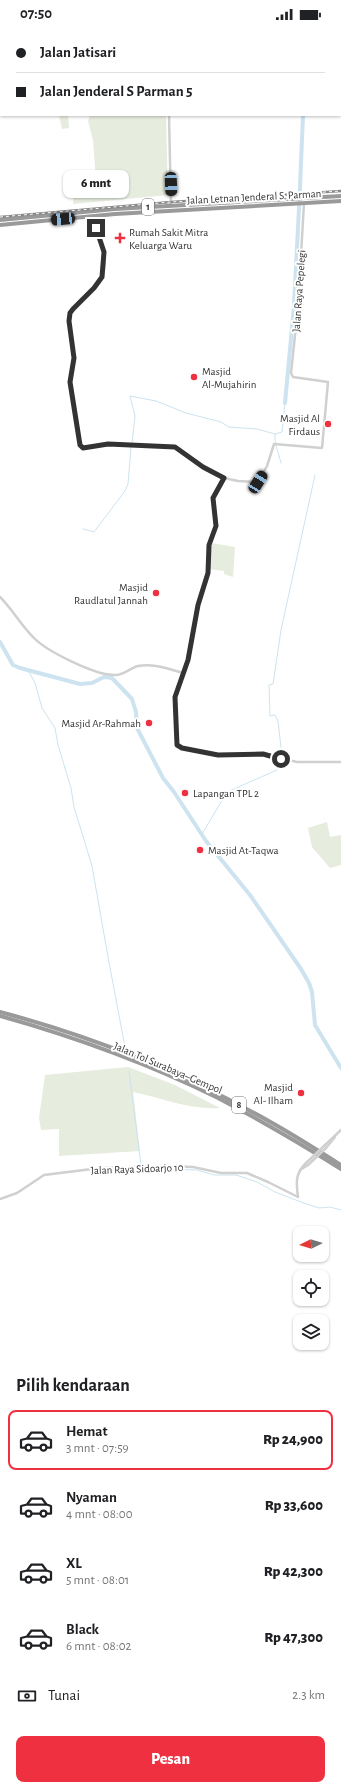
<!DOCTYPE html>
<html lang="id">
<head>
<meta charset="utf-8">
<style>
	:root { --surface:#fff; --page:#f6f6f6; --text:#202124; --muted:#757577; --line:#e0e0e0; --accent:#ef3041 }
	body { margin:0; font-family:"Alegreya Sans",sans-serif; background:var(--page); color:var(--text); height:100vh; display:flex; flex-direction:column; font-size:15px; white-space:nowrap }
	* { box-sizing:border-box; margin:0 }
	p { font-size:13px; color:var(--muted) }
	.icon { flex:none; width:22px; height:22px; fill:none; stroke:currentColor; stroke-width:2; stroke-linecap:round; stroke-linejoin:round }
	.map { position:relative; height:1334px; overflow:hidden }
	.details { display:flex; flex-direction:column; background:var(--surface); flex:1 }
	.details>* { flex:none }
	.banner { position:absolute; left:0px; top:0px; width:341px; height:88px; box-shadow:0 1px 3px #0004; display:grid; align-content:center; height:88px; padding:0 16px; background:var(--surface) }
	.needle { width:26px; rotate:265deg }
	.fabs { position:absolute; left:293px; top:1198px; display:grid; gap:8px }
	.fabs a { display:grid; place-items:center; width:36px; height:36px; border-radius:8px; background:var(--surface); box-shadow:0 1px 3px #0004; font-size:20px }
	.end { position:absolute; width:18px; height:18px; margin:-9px; border:5px solid #333; background:#fff; box-shadow:0 0 0 2px #fff }
	.from { border-radius:50% }
	.bubble { position:absolute; height:28px; border-radius:8px; background:var(--surface); box-shadow:0 1px 3px #0004; font-size:13px; font-weight:800; line-height:28px; text-align:center }
	.car { position:absolute; width:12px; height:24px; margin:-12px -6px; border-radius:5px; box-shadow:0 0 3px 1px #0007; background:linear-gradient(#222 24%,#8ab4d8 0 40%,#222 0 76%,#8ab4d8 0 86%,#222 0) }
	.banner b { display:flex; align-items:center; gap:14px; height:38px; font-size:15px }
	.banner b+b { border-top:1px solid var(--line) }
	.banner i { width:10px; height:10px; background:var(--text) }
	ul { padding:0; list-style:none }
	li { display:flex; align-items:center; gap:12px; height:60px; margin:0 8px 6px; padding:0 8px; border:2px solid transparent; border-radius:8px }
	li div { flex:1 }
	li b { display:block; font-size:15px }
	li em { font-style:normal; font-weight:800 }
	li.selected { border-color:var(--accent) }
	li>.icon { width:36px; height:36px; stroke-width:1.5 }
	h2 { padding:0 16px; font-size:18px; line-height:48px }
	.pay { display:flex; align-items:center; gap:10px; height:44px; padding:0 16px; font-size:15px }
	.pay p { margin-inline-start:auto }
	.action { display:flex; gap:8px; margin-top:auto; padding:8px 16px }
	.action a { flex:1; height:46px; border-radius:8px; background:var(--accent); color:#fff; font-size:16px; font-weight:800; line-height:46px; text-align:center }
	.status { display:flex; justify-content:space-between; align-items:center; height:28px; padding:0 20px; background:var(--surface); direction:ltr }
	.status svg { height:11px; fill:currentColor }
	.map>svg:first-child { display:block }
</style>
</head>
<body>
<div class="status"><b>07:50</b><svg viewBox="0 0 49 12"><path d="M0 12V9h3v3zM5 12V6h3v6zM10 12V3h3v9zM15 12V0h3v12zM26 1h20v11H26zM47 4h2v5h-2z"/></svg></div>
<div class="map">
<svg width="341" height="1334" viewBox="0 0 341 1334">
	<rect width="100%" height="100%" fill="#fff"/>
	<g fill="#e6ecde">
		<path d="M59,87h9l1,13 -7,1z"/>
		<path d="M90,87h76l2,80 -95,9 1,-16 18,-1 5,6 -4,-53 -5,-19z"/>
		<path d="M211,515l24,4 -2,30 -9,-3v-3l-15,-2z"/>
		<path d="M327,794l3,15 11,-2v30l-11,3 -18,-21 -4,-19z"/>
		<path d="M128,1039l47,18 45,23c-31,2 -58,-10 -87,-16l7,59 -81,5v-27l-18,1 -2,-12 6,-43z"/>
	</g>
	<g fill="none" stroke-linecap="round" stroke-linejoin="round">
		<g stroke="#cde3ef" stroke-width="1">
			<path d="M275,406c-1,11 4,19 6,29"/>
			<path d="M132,416l3,-28 -5,-20 26,5 30,12 35,9 8,5 28,2 18,5 7,-2 3,-29"/>
			<path d="M83,501l11,3 31,-41 3,-7 3,-37"/>
			<path d="M28,642l7,13 7,25 13,20 3,17 13,43 3,19 18,59 16,91 17,90"/>
			<path d="M202,806l25,-42 50,-22 5,-14 -4,-35 -3,-6 -5,1 -1,-31 4,-1 8,-54 34,-155"/>
			<path d="M129,1043l12,94"/>
			<path d="M142,1140l55,2 17,5h22l21,7 18,10 26,10 18,6 11,-1 11,3"/>
		</g>
		<g stroke="#cde3ef" stroke-width="4">
			<path d="M307,1v-1"/>
			<path d="M300,159l3,-72"/>
			<path d="M285,375l9,-97 6,-117"/>
			<path d="M0,614l13,23 7,3 60,16 12,-1 12,-6 8,1 20,21 4,13 1,16 26,50 11,14 32,49 44,54 51,74 8,14 3,9 3,33 26,43"/>
		</g>
		<g stroke="#d0d0d0" stroke-width="2.5">
			<path d="M176,1v-1"/>
			<path d="M169,87l2,91"/>
			<path d="M92,189c7,19 20,46 7,65 -7,10 -18,18 -26,27l-3,4 -1,8 5,37 -4,24 10,63 3,3 25,-4 65,3 5,2 33,23 13,6 14,3 20,1 9,-16 7,-22 48,4 6,-66 -35,-5 -2,-4 7,-66 6,-104"/>
			<path d="M224,450l-11,20 3,28 -7,19 -2,28 -9,32 -11,55 -12,37 2,48 5,3 36,7 45,-1 34,8h44"/>
			<path d="M0,569c12,12 21,28 33,40 13,14 63,39 83,38 8,0 14,-7 22,-9 15,-3 31,3 45,7"/>
			<path d="M324,1118l17,-16"/>
			<path d="M326,1120l9,-11"/>
			<path d="M300,1142l8,-5"/>
			<path d="M298,1169c-2,-15 -3,-23 8,-34"/>
			<path d="M0,1171l17,-6 27,-18 56,-7 65,-2 28,1 28,6h26l21,9 30,15"/>
		</g>
		<g stroke="#9a9a9a" stroke-width="4">
			<path d="M0,192l115,-11 226,-13"/>
			<path d="M0,197l115,-11 226,-13"/>
			<path d="M0,984c95,25 188,63 274,112 23,13 45,27 67,41"/>
			<path d="M0,988c75,21 149,48 218,82 42,22 83,46 123,71"/>
		</g>
		<defs>
			<path id="rail" d="M0,189l171,-15 170,-11"/>
		</defs>
		<use href="#rail" stroke="#888" stroke-width="2.5"/>
		<use href="#rail" stroke="#fff" stroke-width="1" stroke-dasharray="3" stroke-linecap="butt"/>
		<g stroke="#d0d0d0" stroke-width="2.5">
			<path d="M306,1135l18,-17"/>
			<path d="M308,1137l18,-17"/>
		</g>
	</g>
	<g fill="none" stroke-linecap="round" stroke-linejoin="round">
		<path stroke="#333" stroke-width="5" d="M96,200l8,24 -2,25 -8,11 -21,21 -3,4 -1,8 5,37 -4,24 10,63 3,3 25,-4 67,3 28,20 21,11 -11,20 3,28 -7,19 -1,28 -10,32 -10,55 -13,37 2,48 5,3 36,7 45,-1 18,5"/>
	</g>
	<g fill="#ef3041" stroke="#fff" stroke-width="1.5">
		<path d="M118 204h4v4h4v4h-4v4h-4v-4h-4v-4h4z"/>
		<circle cx="194" cy="349" r="4"/>
		<circle cx="328" cy="396" r="4"/>
		<circle cx="156" cy="565" r="4"/>
		<circle cx="149" cy="695" r="4"/>
		<circle cx="185" cy="765" r="4"/>
		<circle cx="200" cy="822" r="4"/>
		<circle cx="301" cy="1065" r="4"/>
	</g>
	<g text-anchor="middle" dominant-baseline="central" stroke-width="4" stroke-linejoin="round" paint-order="stroke">
		<g fill="#fff" stroke="#707070" stroke-width="1">
			<rect x="142" y="171" width="12" height="16" rx="3"/>
			<rect x="232" y="1069" width="14" height="16" rx="3"/>
		</g>
		<g font-size="10" font-weight="bold" fill="#333">
			<text x="148" y="179">1</text>
			<text x="239" y="1077">8</text>
		</g>
		<g font-size="11" fill="#333" stroke="#fff">
			<text transform="translate(254 169) rotate(-3)">Jalan Letnan Jenderal S. Parman</text>
			<text transform="translate(299 263) rotate(-86)">Jalan Raya Pepelegi</text>
			<text transform="translate(168 1040) rotate(23)">Jalan Tol Surabaya–Gempol</text>
			<text transform="translate(137 1141) rotate(-2)">Jalan Raya Sidoarjo 10</text>
		</g>
		<g font-size="11" fill="#333" stroke="#fff" text-anchor="start">
			<text x="129" y="204">Rumah Sakit Mitra<tspan x="129" dy="13">Keluarga Waru</tspan></text>
			<text x="202" y="343">Masjid<tspan x="202" dy="13">Al-Mujahirin</tspan></text>
			<text x="320" y="390" text-anchor="end">Masjid Al<tspan x="320" dy="13">Firdaus</tspan></text>
			<text x="148" y="559" text-anchor="end">Masjid<tspan x="148" dy="13">Raudlatul Jannah</tspan></text>
			<text x="141" y="695" text-anchor="end">Masjid Ar-Rahmah</text>
			<text x="193" y="765">Lapangan TPL 2</text>
			<text x="208" y="822">Masjid At-Taqwa</text>
			<text x="293" y="1059" text-anchor="end">Masjid<tspan x="293" dy="13">Al- Ilham</tspan></text>
		</g>
	</g>
</svg>
<div class="fabs">
<a><svg class="needle" viewBox="-14 -14 28 28"><path d="M0-13l5 13h-10z" fill="#e53935"/><path d="M0 13l5-13h-10z" fill="#757577"/></svg></a>
<a><svg class="icon" aria-label="locate" viewBox="0 0 24 24"><circle cx="12" cy="12" r="6"/><path d="M12 2v4M12 18v4M2 12h4M18 12h4"/></svg></a>
<a><svg class="icon" aria-label="layers" viewBox="0 0 24 24"><path d="M12 4l9 5-9 5-9-5zM3 14l9 5 9-5"/></svg></a>
</div>
<i class="end from" style="left:281px;top:731px"></i>
<i class="end" style="left:96px;top:200px"></i>
<div class="bubble" style="left:63px;top:142px;width:66px">6 mnt</div>
<i class="car" style="left:171px;top:156px;rotate:178deg"></i>
<i class="car" style="left:63px;top:191px;rotate:265deg"></i>
<i class="car" style="left:258px;top:454px;rotate:32deg"></i>
<div class="banner">
<b><i class="from"></i>Jalan Jatisari</b>
<b><i></i>Jalan Jenderal S Parman 5</b>
</div>
</div>
<section class="details">
<h2>Pilih kendaraan</h2>
<ul>
<li class="selected"><svg class="icon" aria-label="car" viewBox="0 0 24 24"><path d="M5 17H2v-5l4-1 3-4h7l3 4 3 1v5h-3M9 17h6M6 11h13"/><circle cx="7" cy="17" r="2"/><circle cx="17" cy="17" r="2"/></svg><div><b>Hemat</b><p>3 mnt · 07:59</p></div><em>Rp 24,900</em></li>
<li><svg class="icon" aria-label="car" viewBox="0 0 24 24"><path d="M5 17H2v-5l4-1 3-4h7l3 4 3 1v5h-3M9 17h6M6 11h13"/><circle cx="7" cy="17" r="2"/><circle cx="17" cy="17" r="2"/></svg><div><b>Nyaman</b><p>4 mnt · 08:00</p></div><em>Rp 33,600</em></li>
<li><svg class="icon" aria-label="car" viewBox="0 0 24 24"><path d="M5 17H2v-5l4-1 3-4h7l3 4 3 1v5h-3M9 17h6M6 11h13"/><circle cx="7" cy="17" r="2"/><circle cx="17" cy="17" r="2"/></svg><div><b>XL</b><p>5 mnt · 08:01</p></div><em>Rp 42,300</em></li>
<li><svg class="icon" aria-label="car" viewBox="0 0 24 24"><path d="M5 17H2v-5l4-1 3-4h7l3 4 3 1v5h-3M9 17h6M6 11h13"/><circle cx="7" cy="17" r="2"/><circle cx="17" cy="17" r="2"/></svg><div><b>Black</b><p>6 mnt · 08:02</p></div><em>Rp 47,300</em></li>
</ul>
<div class="pay"><svg class="icon" aria-label="cash" viewBox="0 0 24 24"><path d="M3 7h18v10H3z"/><circle cx="12" cy="12" r="2"/></svg>Tunai<p>2.3 km</p></div>
<div class="action"><a>Pesan</a></div>
</section>
</body>
</html>
